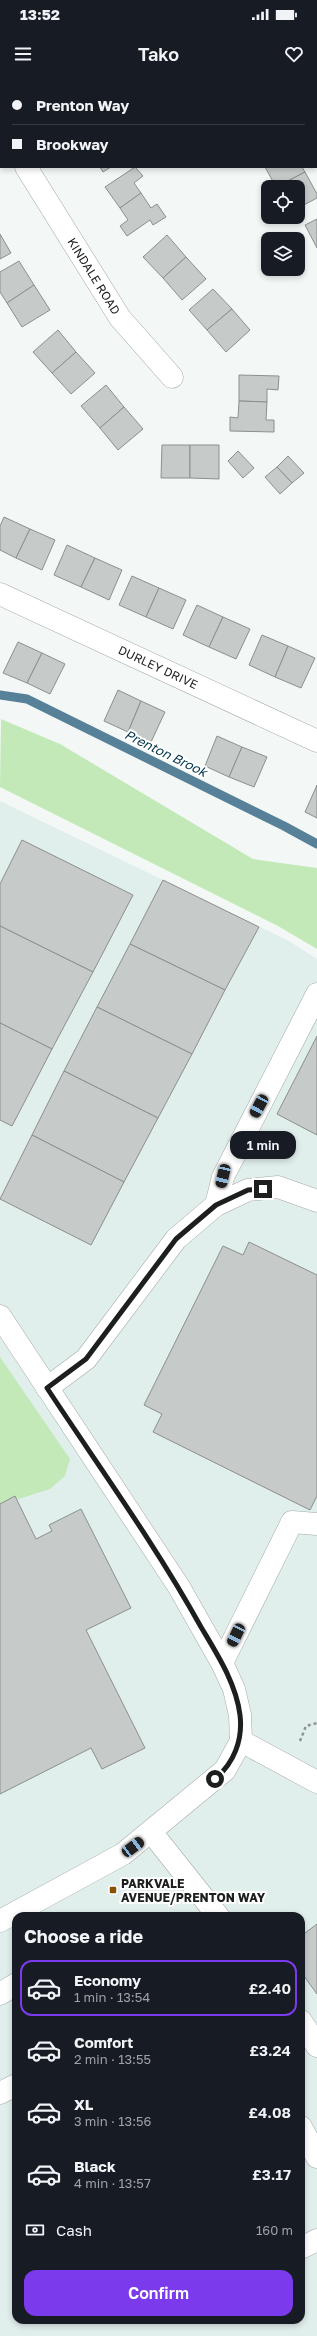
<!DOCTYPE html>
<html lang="en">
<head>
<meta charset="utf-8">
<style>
	:root { --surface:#171b24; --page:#20242c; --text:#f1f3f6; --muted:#9ea1a6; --line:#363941; --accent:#7c3aed }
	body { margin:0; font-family:"Golos Text",sans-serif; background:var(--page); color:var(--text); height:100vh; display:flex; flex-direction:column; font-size:15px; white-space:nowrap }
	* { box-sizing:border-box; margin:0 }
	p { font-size:13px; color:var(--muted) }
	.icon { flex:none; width:22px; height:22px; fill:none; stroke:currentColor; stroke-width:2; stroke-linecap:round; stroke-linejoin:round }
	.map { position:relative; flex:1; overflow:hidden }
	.sheet { position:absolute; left:12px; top:1832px; width:293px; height:412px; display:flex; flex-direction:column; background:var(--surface); border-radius:12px; box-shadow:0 2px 6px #0003 }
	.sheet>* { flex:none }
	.hud { position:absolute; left:0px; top:0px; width:317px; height:88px; box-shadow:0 2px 6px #0003; display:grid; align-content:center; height:88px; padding:0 12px; background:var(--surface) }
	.fabs { position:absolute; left:261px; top:100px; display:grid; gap:8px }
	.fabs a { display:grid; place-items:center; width:44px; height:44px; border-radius:8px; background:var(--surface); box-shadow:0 2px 6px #0003; font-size:20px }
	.end { position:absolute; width:18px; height:18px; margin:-9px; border:5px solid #1d1f1f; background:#fff; box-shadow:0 0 0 2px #fff }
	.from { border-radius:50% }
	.bubble { position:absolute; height:28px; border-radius:12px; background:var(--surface); box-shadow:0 2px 6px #0003; font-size:13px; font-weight:600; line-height:28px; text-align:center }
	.car { position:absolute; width:12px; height:24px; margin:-12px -6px; border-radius:5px; box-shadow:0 0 3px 1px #0007; background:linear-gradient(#222 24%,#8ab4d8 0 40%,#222 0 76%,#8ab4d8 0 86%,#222 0) }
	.hud b { display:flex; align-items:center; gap:14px; height:38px; font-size:15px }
	.hud b+b { border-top:1px solid var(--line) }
	.hud i { width:10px; height:10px; background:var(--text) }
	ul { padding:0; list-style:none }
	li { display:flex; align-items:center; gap:12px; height:56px; margin:0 8px 6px; padding:0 4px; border:2px solid transparent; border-radius:12px }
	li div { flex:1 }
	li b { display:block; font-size:15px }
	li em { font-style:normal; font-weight:600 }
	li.active { border-color:var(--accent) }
	li>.icon { width:36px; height:36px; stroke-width:1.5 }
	h2 { padding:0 12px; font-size:18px; line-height:48px }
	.pay { display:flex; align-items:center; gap:10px; height:44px; padding:0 12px; font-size:15px }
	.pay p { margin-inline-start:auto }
	.primary-button { display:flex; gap:8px; margin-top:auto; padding:8px 12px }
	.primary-button a { flex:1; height:46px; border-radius:12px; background:var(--accent); color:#fff; font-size:16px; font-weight:600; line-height:46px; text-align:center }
	.status { display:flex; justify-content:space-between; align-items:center; height:28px; padding:0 20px; background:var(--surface); direction:ltr }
	.status svg { height:11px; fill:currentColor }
	header { display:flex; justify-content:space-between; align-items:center; height:52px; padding:0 12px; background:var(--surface); font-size:18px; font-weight:600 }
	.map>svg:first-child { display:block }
</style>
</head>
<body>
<div class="status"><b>13:52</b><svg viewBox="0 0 49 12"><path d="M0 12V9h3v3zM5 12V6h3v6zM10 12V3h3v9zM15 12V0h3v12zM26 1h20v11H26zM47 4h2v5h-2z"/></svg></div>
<header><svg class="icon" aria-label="menu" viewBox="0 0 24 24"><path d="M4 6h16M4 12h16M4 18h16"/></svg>Tako<svg class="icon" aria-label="heart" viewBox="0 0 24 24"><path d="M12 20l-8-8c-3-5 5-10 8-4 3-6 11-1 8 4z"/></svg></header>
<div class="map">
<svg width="317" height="2256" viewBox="0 0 317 2256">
	<rect width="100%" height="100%" fill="#f3f8f7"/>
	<path fill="#e0eeec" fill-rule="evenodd" d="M0,721l289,140 28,18v1377h-317zM16,1836h285v404h-285z"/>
	<g fill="#c4e9b8">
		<path d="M1,639l59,25 193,115 64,9v81l-39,-23 -278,-139z"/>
		<path d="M0,1277l70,102 -5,17 -15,13 -50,16z"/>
	</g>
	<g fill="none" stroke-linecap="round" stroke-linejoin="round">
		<path stroke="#578199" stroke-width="9" d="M0,615l27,4 257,127 33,18"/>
	</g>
	<g fill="#c6cac8" stroke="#8c8f8d">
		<path d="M45,0h18l-2,1z"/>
		<path d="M63,0h20l1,1h-23z"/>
		<path d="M100,87h11l-8,5z"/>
		<path d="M135,87l8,9 -9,7 7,10 -21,15 -15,-21z"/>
		<path d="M265,87h37l3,5 -29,15z"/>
		<path d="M305,92l12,22v4l-19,10v-21h-21z"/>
		<path d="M141,113l10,15 6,-4 9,13 -13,8 -3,-5 -23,16 -7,-10 8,-6 -8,-12z"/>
		<path d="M317,139v29l-12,-23z"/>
		<path d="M0,154l11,19 -11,6z"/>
		<path d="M167,155l19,22 -23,21 -20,-21z"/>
		<path d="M186,177l20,22 -24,21 -19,-22z"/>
		<path d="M19,181l15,24 -27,18 -7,-11v-20z"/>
		<path d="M34,205l16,25 -28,17 -15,-24z"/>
		<path d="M213,209l19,20 -25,21 -18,-20z"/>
		<path d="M232,229l18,21 -24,22 -19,-22z"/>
		<path d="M58,250l18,22 -24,21 -19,-21z"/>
		<path d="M76,272l19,21 -24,21 -19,-21z"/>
		<path d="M239,295l40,1 -1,14 -11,-1v13l-28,-1z"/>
		<path d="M106,305l18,22 -24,21 -19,-22z"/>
		<path d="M239,321l28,1 -1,18h8v12l-44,-1v-14l8,1z"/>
		<path d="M124,327l19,22 -25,21 -18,-22z"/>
		<path d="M162,365h28v33h-29z"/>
		<path d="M190,365h29v34l-29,-1z"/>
		<path d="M238,371l16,17 -11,10 -15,-17z"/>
		<path d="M288,376l16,17 -12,10 -15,-16z"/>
		<path d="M277,387l15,16 -12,11 -15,-17z"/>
		<path d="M4,437l26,12 -14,29 -16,-8v-24z"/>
		<path d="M30,449l25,11 -13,30 -26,-12z"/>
		<path d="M67,465l28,13 -14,29 -27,-12z"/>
		<path d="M95,478l27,12 -13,30 -28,-13z"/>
		<path d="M132,496l27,12 -13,29 -27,-12z"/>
		<path d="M159,508l27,12 -13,29 -27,-12z"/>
		<path d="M197,525l26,12 -14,30 -26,-12z"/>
		<path d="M223,537l27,12 -14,30 -27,-12z"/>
		<path d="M262,555l26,11 -13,31 -26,-12z"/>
		<path d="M18,562l24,11 -15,30 -24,-10z"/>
		<path d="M288,566l27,12 -14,30 -26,-11z"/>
		<path d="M42,573l23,11 -15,30 -23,-11z"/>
		<path d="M118,610l23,11 -13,31 -24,-11z"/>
		<path d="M141,621l24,11 -14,30 -23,-10z"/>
		<path d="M217,656l25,11 -13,30 -24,-11z"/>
		<path d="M242,667l25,10 -13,30 -25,-10z"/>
		<path d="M317,705v33l-12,-6z"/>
		<path d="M22,760l111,55 -40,77 -93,-46v-42z"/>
		<path d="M163,800l96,47 -34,63 -95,-46z"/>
		<path d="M0,846l93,46 -41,77 -52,-26z"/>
		<path d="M130,864l95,46 -33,64 -95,-47z"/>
		<path d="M97,927l95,47 -34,64 -94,-47z"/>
		<path d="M0,943l52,26 -40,77 -12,-6z"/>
		<path d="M317,956v99l-40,-21z"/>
		<path d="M64,991l94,47 -34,64 -92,-47z"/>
		<path d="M32,1055l92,47 -33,63 -91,-46z"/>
		<path d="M249,1162l68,33v221l-7,14 -157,-78 9,-18 -18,-9 79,-159 20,9z"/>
		<path d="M15,1416l21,43 16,-8 -3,-6 32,-16 50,99 -45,22 59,118 -43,21 -11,-21 -91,46v-290z"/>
		<path d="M317,1844v70l-16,-22v-36z"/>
	</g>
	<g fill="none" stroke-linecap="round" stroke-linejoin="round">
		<defs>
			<g id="minor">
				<path d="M0,44l1,1"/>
				<path d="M26,87l94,151 52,59"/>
				<path d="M0,514l317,147"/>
				<path d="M216,1125l7,-28 94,-183"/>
				<path d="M0,1236l179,271 43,76 12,26 6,26 1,26 -16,29 -102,84 -123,67"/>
				<path d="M47,1308l39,-29 90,-120 40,-34 32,-15 30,-3 39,14"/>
				<path d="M222,1583l70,-141 25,2"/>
				<path d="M241,1661l76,41"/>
				<path d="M152,1753l66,83"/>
				<path d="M0,1914l16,-10"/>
				<path d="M301,1941l16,25"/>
				<path d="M0,2013l16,-8"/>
				<path d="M301,2047l16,30"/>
				<path d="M301,2168l16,-8"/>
			</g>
		</defs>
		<use href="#minor" stroke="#a5aaa9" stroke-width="23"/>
		<path stroke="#909393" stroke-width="2.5" stroke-dasharray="3 3" stroke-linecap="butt" d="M300,1661l6,-15 11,-3"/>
		<use href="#minor" stroke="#fff" stroke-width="22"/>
	</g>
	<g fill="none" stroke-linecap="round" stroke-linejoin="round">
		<path stroke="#1d1f1f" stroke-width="5" d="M215,1699c19,-16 28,-39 25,-64 -4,-32 -23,-61 -39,-88 -46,-83 -102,-160 -154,-239l39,-29 90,-120 40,-34 32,-15 15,-1"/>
	</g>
	<rect fill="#895203" stroke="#fff" stroke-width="1.5" x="109" y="1806" width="8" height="8" rx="2"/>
	<g text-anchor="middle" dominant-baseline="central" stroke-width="4" stroke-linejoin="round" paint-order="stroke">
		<g font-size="12" fill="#1d1f1f" stroke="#fff">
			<text transform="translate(94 196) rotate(58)">KINDALE ROAD</text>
			<text transform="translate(158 587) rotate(25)">DURLEY DRIVE</text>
		</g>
		<g font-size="12" font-weight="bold" fill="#1d1f1f" stroke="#fff" text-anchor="start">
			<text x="121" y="1803">PARKVALE<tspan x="121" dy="14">AVENUE/PRENTON WAY</tspan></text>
		</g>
		<g font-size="13" font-style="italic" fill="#00334a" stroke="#fff">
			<text transform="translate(166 673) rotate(26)">Prenton Brook</text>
		</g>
	</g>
</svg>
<div class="fabs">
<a><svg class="icon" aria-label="locate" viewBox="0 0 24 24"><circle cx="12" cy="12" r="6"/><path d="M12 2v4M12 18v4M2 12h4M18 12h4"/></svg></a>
<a><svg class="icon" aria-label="layers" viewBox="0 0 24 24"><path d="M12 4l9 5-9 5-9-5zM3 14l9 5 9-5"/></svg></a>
</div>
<i class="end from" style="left:215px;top:1699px"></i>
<i class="end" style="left:263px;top:1109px"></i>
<div class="bubble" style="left:230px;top:1051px;width:66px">1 min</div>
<i class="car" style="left:259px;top:1026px;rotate:208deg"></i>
<i class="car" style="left:223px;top:1096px;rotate:193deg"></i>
<i class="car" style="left:236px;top:1555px;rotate:206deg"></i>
<i class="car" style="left:133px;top:1767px;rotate:53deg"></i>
<div class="hud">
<b><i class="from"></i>Prenton Way</b>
<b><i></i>Brookway</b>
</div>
<section class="sheet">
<h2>Choose a ride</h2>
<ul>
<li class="active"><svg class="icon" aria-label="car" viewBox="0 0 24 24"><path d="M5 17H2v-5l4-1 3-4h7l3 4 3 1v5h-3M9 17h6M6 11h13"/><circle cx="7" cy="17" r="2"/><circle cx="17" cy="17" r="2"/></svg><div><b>Economy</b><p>1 min · 13:54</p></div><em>£2.40</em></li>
<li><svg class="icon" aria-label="car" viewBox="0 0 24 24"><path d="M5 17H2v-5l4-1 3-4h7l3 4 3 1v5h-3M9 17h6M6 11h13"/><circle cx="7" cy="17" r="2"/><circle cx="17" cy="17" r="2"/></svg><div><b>Comfort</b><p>2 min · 13:55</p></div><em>£3.24</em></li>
<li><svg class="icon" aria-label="car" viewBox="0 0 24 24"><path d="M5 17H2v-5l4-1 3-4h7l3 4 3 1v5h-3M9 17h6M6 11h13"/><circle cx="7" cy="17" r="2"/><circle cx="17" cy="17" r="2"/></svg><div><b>XL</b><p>3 min · 13:56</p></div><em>£4.08</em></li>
<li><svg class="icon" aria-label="car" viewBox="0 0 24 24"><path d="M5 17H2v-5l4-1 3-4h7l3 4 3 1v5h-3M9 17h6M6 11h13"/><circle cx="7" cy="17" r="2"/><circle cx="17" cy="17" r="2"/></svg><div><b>Black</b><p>4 min · 13:57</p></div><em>£3.17</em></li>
</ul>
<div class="pay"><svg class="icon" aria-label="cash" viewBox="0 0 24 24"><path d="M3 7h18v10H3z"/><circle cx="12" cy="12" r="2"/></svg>Cash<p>160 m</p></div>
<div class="primary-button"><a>Confirm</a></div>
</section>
</div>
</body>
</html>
